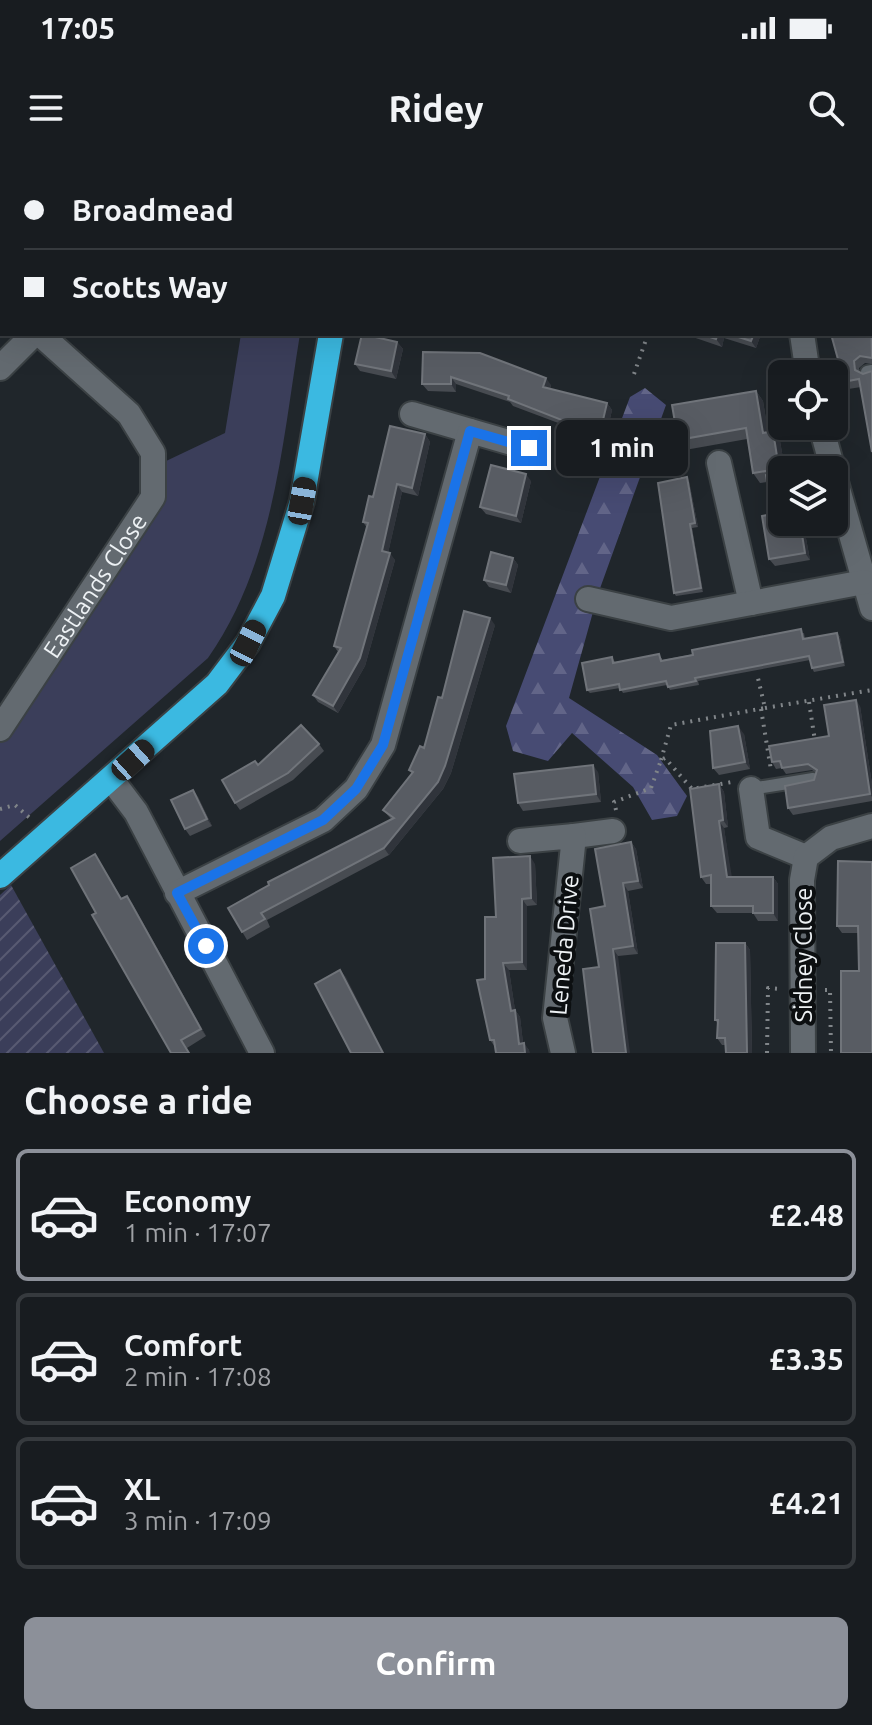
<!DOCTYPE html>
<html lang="en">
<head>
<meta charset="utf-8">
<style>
	:root { --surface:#181c20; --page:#212529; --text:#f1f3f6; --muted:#9fa1a5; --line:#363a3e; --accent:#8c9099 }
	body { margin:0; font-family:Ubuntu,sans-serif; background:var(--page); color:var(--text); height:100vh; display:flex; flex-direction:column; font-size:30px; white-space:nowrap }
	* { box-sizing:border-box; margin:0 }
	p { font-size:26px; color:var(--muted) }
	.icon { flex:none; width:44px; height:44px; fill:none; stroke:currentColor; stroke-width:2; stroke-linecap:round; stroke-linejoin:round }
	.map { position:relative; height:893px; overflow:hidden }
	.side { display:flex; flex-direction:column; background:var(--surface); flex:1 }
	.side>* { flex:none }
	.hud { position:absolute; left:0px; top:0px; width:872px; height:176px; box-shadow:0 8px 32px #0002,0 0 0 2px var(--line); display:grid; align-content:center; height:176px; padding:0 24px; background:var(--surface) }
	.controls { position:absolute; left:768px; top:200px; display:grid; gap:16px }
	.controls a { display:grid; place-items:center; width:80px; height:80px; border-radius:12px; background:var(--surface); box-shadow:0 8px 32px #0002,0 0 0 2px var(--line); font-size:40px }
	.end { position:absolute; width:36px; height:36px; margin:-18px; border:10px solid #1a73e8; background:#fff; box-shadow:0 0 0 4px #fff }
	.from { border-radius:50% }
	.bubble { position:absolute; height:56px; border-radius:12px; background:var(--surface); box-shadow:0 8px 32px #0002,0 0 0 2px var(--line); font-size:26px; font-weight:700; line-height:56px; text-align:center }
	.car { position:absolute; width:24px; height:48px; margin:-24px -12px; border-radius:10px; box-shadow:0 0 6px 2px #0007; background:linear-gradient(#222 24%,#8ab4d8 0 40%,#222 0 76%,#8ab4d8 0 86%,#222 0) }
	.hud b { display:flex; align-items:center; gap:28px; height:76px; font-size:30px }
	.hud b+b { border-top:2px solid var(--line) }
	.hud i { width:20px; height:20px; background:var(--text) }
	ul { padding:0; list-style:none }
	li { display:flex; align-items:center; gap:24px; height:132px; margin:0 16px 12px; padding:0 8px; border:4px solid var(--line); border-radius:12px }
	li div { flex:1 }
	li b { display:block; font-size:30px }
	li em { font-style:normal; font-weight:700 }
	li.current { border-color:var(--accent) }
	li>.icon { width:72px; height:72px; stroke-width:1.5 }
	h2 { padding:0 24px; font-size:36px; line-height:96px }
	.cta { display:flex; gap:16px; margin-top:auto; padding:16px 24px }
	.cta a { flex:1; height:92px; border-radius:12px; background:var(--accent); color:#fff; font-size:32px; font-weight:700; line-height:92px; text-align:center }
	.status { display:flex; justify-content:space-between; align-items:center; height:56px; padding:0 40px; background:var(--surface); direction:ltr }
	.status svg { height:22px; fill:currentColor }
	header { display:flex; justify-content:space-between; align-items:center; height:104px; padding:0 24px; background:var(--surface); font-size:36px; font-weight:700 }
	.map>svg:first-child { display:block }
</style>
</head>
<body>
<div class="status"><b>17:05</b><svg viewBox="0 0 49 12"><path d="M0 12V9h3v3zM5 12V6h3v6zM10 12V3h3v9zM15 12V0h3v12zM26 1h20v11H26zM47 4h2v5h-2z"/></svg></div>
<header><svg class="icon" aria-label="menu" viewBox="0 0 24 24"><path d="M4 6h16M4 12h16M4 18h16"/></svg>Ridey<svg class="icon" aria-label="search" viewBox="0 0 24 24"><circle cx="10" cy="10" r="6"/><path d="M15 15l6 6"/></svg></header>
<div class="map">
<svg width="872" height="893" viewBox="0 0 872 893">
	<defs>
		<pattern id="forest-firs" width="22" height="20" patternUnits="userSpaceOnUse" patternTransform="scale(2)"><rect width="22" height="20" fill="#474b73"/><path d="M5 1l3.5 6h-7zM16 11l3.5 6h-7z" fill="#626588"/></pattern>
		<pattern id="garden-furrows" width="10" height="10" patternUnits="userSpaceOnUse" patternTransform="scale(2)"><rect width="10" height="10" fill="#3b3e5a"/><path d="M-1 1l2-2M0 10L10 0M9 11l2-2" fill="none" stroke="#585a72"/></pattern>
	</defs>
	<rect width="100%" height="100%" fill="#20262b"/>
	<path fill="#3b3e5a" d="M241,174h59c-18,110 -26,230 -92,324l-208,183v-105l164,-274 61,-29z"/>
	<path fill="url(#forest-firs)" d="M645,228l21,17 -68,189 -29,104 88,57 30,41 -10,20 -25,4 -19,-33 -61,-54 -24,28 -35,-10 -7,-25 124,-329z"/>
	<path fill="url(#garden-furrows)" d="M11,725l93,168h-104v-158z"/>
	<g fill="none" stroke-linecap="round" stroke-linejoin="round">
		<defs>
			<g id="lane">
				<path d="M867,212l5,-1"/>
				<path d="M751,629l62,-10"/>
			</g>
			<g id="street">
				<path d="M510,0l1,2"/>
				<path d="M91,2l1,-2"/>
				<path d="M827,2l1,-2"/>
				<path d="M0,27l2,1"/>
				<path d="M802,174l6,40"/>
				<path d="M0,208l34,-34"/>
				<path d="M412,254l117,34"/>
				<path d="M821,266l12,44"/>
				<path d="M719,303l32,140"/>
				<path d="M834,315l38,133"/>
				<path d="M588,439l83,19 193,-36"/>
				<path id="s1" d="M0,569l153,-232v-44l-24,-39 -89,-80"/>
				<path d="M111,619l25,33 126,241"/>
				<path d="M751,629l7,48 48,20"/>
				<path d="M574,676l39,-5"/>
				<path d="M520,681l54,-5 -19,182 8,35"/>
				<path d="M177,733l146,-73 33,-31 27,-44 87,-314"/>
				<path d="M803,893l-1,-173 4,-23 25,-19 41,-12"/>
			</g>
			<g id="highway">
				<path d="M361,2v-2"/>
				<path d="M0,716l217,-192 31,-41 25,-47 29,-95 29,-167"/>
			</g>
		</defs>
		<use href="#lane" stroke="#3b4144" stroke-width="16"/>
		<use href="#street" stroke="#3b4144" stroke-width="28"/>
		<use href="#highway" stroke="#3b4144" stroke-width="28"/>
		<g stroke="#808589" stroke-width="4" stroke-dasharray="2 6" stroke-linecap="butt">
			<path d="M870,147l2,-4"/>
			<path d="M634,214l14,-40"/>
			<path d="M809,542l6,39"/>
			<path d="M765,548l107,-18"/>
			<path d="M761,549l10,61"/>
			<path d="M661,600l10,-35 94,-17 -8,-34"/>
			<path d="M0,649l15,-4 16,14"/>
			<path d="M616,650l-2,-8 37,-14 10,-28 4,-2 27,31 40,-7"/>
			<path d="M825,830h5l1,63"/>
			<path d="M767,893l1,-65 13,1"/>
		</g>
		<use href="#lane" stroke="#636a70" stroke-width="12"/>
		<use href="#street" stroke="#636a70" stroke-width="24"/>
		<use href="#highway" stroke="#3bb9e1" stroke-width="24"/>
	</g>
	<g fill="#474b51">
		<path d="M740,0h31l-1,2h-28z"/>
		<path d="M872,151v53l-7,-1 -6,5 2,19 -19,3 -5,-7 2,-20z"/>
		<path d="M684,174h77l-5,14 -32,-10 -2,9z"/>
		<path d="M397,182l6,7 -7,30 -36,-8 -5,-7z"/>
		<path d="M423,192l128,33 -1,4 57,14 5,7 -8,35 -39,-10 -5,-7 1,-4 -48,-18 -3,-4 -54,-18v8l-28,-1 -6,-7z"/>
		<path d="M756,231l7,10 5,31 12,9 5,29 -3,52h21l7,38 -35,6 -6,-7 3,-45 -5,-32 -7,1 -7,-10 -6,-34 -62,11 -7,-10z"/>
		<path d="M425,274l5,8 -12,54 -16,-4 -14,61 7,7 -30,106 -27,47 -20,-11 -5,-7 25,-43 -4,-6 33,-118 -4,-6 10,-25z"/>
		<path d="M531,321l-10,42 -35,-9 -6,-7z"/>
		<path d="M689,321l9,46 -6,1 11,64 -27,4 -2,-3z"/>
		<path d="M513,398l5,7 -7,28 -22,-6 -5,-7z"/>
		<path d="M495,465l-44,148 -8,16 -54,66 -122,65 3,7 -23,13 -19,-32 163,-89 -8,-9 29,-36 -3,-4 15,-22 18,-50z"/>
		<path d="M804,473l1,6 32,-6 3,4 5,29 -31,6 -2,-4 -2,-8 -112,21 1,4 -29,5 -3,-5 -44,8 -3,-5 -30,5 -3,-3 25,-33 3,5 47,-4v2z"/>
		<path d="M860,546l12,78v17l-79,14 -5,-7 26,-28 2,-7 -4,-3 -26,4 -4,-6 -6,1 -4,-7 57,-26z"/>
		<path d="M744,574l6,35 -31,6 -6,-7z"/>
		<path d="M319,584l5,7 -31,29 -53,30 -5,-7 23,-38z"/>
		<path d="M598,612l3,30 -78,9 -5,-8z"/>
		<path d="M719,624l5,8 4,35 -4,1 7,49h42l5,7v37h-20l-5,-8h-36l-6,-7v-22h-5l-5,-7z"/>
		<path d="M193,630l5,7 14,29 -22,10 -5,-7z"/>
		<path d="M631,682l5,7 7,39 -15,3 10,63 -20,2 -19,11 6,-61z"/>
		<path d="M95,694l27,45 10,4 74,133 -19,12 -91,-135z"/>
		<path d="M872,702l-13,109 -1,-38h-16l-5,-7z"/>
		<path d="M535,704l2,41 -10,1v64h-18l6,40 5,7 3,26 6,7 -34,-3 -5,-7 -5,-61 11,-62z"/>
		<path d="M745,783l5,7 2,103h-26v-8h-4l-5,-7 1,-14 -3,-4z"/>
	</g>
	<g fill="#30343b">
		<path d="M872,60v22l-2,5 2,2v7l-2,6v-36z"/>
		<path d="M718,174h3l3,4 -2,9 -6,-8z"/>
		<path d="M754,174h7l-5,14 -5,-7z"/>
		<path d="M397,182l6,7 -7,30 -5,-8z"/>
		<path d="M451,217l5,7v8l-5,-8z"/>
		<path d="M546,218l5,7 -3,9 -5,-7z"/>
		<path d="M756,231l7,10 7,42 -7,-10z"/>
		<path d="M607,243l5,7 -8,35 -5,-8z"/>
		<path d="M773,271l7,10 5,29h-3v3l-3,-4z"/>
		<path d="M425,274l5,8 -12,54 -6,-8z"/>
		<path d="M526,314l5,7 -10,42 -5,-7z"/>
		<path d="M687,317l2,4 9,46 -3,-4z"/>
		<path d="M397,324l5,8 -15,66 -5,-7z"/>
		<path d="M800,362h3l7,38 -5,-7z"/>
		<path d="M690,364l2,4 11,64 -2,-4z"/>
		<path d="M390,393l5,7 -30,106 -27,47 -5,-7z"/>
		<path d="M513,398l5,7 -7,28 -5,-8z"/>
		<path d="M490,458l5,7 -44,148 -8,16 -54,66 -5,-7z"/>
		<path d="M837,473l3,4 5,29 -2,-4z"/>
		<path d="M856,540l4,6 12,78v13l-2,-3z"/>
		<path d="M738,566l6,8 6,35 -5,-7z"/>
		<path d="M593,605l5,7 3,30 -5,-8z"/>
		<path d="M719,624l5,8 4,35 -5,-7z"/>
		<path d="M193,630l5,7 14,29 -5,-7z"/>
		<path d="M719,661l5,7 9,56 -6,-7z"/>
		<path d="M631,682l5,7 7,39 -5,-7z"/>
		<path d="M530,696l5,8 2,41 -6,-7z"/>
		<path d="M773,717l5,7v37l-5,-8z"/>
		<path d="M623,723l5,8 10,63 -5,-8z"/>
		<path d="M127,736l5,7 74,133 -5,-7z"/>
		<path d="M522,739l5,7v64l-5,-8z"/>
		<path d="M745,783l5,7 2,103h-5z"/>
		<path d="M613,789l5,7 12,97h-4z"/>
		<path d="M503,803l6,7 6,40 5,7 4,34 -5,-7 -8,-33z"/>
		<path d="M340,810l6,7 38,76h-1z"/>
		<path d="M524,883l5,7 1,3h-5z"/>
	</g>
	<g fill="#585c63" stroke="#70747a" stroke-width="2">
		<path d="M403,0h53l-1,2h-53z"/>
		<path d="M861,0h11v60l-2,6v-64h-9z"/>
		<path d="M871,150l1,48 -12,-2 -6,5 1,9 8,4 9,-3v81l-13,-73 -22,4 -4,-19 6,-1 -8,-29h39v-23z"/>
		<path d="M362,174l35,8 -6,29 -36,-7z"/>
		<path d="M701,174h17l-2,5z"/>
		<path d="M729,174h25l-3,7z"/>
		<path d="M423,192l57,1 66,25 -3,9 64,16 -8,34 -39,-9 2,-8 -54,-21 1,-3 -58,-19v7h-29z"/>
		<path d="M756,231l7,42 10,-2 6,38 -26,4 -7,-45 -68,12 -6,-35z"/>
		<path d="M390,266l35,8 -13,54 -15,-4 -15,67 8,2 -30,105 -27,48 -20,-11 28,-47 -7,-2 34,-123 -5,-1 6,-26 4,1z"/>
		<path d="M491,305l35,9 -10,42 -36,-9z"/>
		<path d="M782,313v49h18l5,31 -36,6 -7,-43 10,-2 -6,-39z"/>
		<path d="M687,317l8,46 -5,1 11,64 -27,5 -16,-110z"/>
		<path d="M491,392l22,6 -7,27 -22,-5z"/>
		<path d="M464,451l26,7 -45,148 -7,16 -54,66 -123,65 4,6 -23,13 -14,-24 41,-23 -1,-3 126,-64 -11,-8 30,-38 -4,-2 11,-24 4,2 14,-51 4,1z"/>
		<path d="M801,469l2,10 34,-6 6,29 -31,6 -3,-12 -114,22 1,3 -28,6 -2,-6 -46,9 -1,-6 -32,6 -5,-27 30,-6 1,6 46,-9 2,7 32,-6 -1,-5z"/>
		<path d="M856,540l14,94 -82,14 -3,-22 29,-6 3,-10 -9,-6 -26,4 -2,-7 -8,1 -3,-16 60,-10 -5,-31z"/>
		<path d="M301,565l18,19 -31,29 -53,30 -13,-23 33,-19 3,4z"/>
		<path d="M738,566l7,36 -32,6 -3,-37z"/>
		<path d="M593,605l3,29 -78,9 -4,-29z"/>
		<path d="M719,624l4,36 -4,1 8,56h46v36h-20v-7h-42v-31l-10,2 -11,-88z"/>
		<path d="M193,630l14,29 -22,10 -14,-29z"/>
		<path d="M631,682l7,39 -15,2 10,63 -20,3 13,104h-33l-10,-84 16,-2 -9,-58 15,-3 -10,-57z"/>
		<path d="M95,694l26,45 6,-3 74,133 -20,11 8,13h-18l-79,-138 4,-2 -25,-45z"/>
		<path d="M530,696l1,42 -9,1v63l-19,1 8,48 4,-1 4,34 5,-1 1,10h-29l-2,-13h-4l-13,-60 8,-1v-62h11l-3,-59z"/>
		<path d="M838,701l34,1v191h-31v-82h18l-1,-45h-21z"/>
		<path d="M716,783h29l2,110h-21l-1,-15h-8l1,-18h-3z"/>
		<path d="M340,810l43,83h-32l-36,-69z"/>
	</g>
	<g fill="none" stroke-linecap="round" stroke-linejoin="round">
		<path stroke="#1a73e8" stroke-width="10" d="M206,786l-29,-53 146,-73 33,-31 27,-44 87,-314 59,17"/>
	</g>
	<g text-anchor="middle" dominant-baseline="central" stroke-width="8" stroke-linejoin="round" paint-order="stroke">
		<g font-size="24" fill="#edf1f4" stroke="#0c0f11">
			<text stroke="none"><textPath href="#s1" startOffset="172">Eastlands Close</textPath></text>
			<text transform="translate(564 785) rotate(-85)">Leneda Drive</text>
			<text transform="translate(803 795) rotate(-90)">Sidney Close</text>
		</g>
	</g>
</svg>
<div class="controls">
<a><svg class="icon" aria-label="locate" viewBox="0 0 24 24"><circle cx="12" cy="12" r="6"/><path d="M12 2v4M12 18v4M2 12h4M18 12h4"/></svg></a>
<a><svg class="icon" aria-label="layers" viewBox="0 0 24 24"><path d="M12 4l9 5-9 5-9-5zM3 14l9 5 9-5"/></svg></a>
</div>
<i class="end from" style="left:206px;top:786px"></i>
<i class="end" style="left:529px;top:288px"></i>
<div class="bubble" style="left:556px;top:260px;width:132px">1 min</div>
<i class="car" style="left:302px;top:341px;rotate:10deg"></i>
<i class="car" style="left:248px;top:483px;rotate:27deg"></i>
<i class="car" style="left:133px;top:600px;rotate:48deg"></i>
<div class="hud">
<b><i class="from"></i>Broadmead</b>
<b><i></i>Scotts Way</b>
</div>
</div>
<section class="side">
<h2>Choose a ride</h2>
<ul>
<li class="current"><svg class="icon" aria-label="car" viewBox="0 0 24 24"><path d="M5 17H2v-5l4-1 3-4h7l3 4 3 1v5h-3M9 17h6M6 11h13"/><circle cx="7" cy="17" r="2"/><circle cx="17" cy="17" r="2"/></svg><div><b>Economy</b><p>1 min · 17:07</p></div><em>£2.48</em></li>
<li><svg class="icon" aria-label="car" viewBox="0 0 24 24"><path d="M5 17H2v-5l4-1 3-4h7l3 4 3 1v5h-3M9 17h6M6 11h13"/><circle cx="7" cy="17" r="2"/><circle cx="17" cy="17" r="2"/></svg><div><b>Comfort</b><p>2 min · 17:08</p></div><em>£3.35</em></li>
<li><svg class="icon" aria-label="car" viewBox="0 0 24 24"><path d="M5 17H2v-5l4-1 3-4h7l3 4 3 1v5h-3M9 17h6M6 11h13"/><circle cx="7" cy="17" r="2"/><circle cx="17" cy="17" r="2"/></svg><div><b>XL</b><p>3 min · 17:09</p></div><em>£4.21</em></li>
</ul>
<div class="cta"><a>Confirm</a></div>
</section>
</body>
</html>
